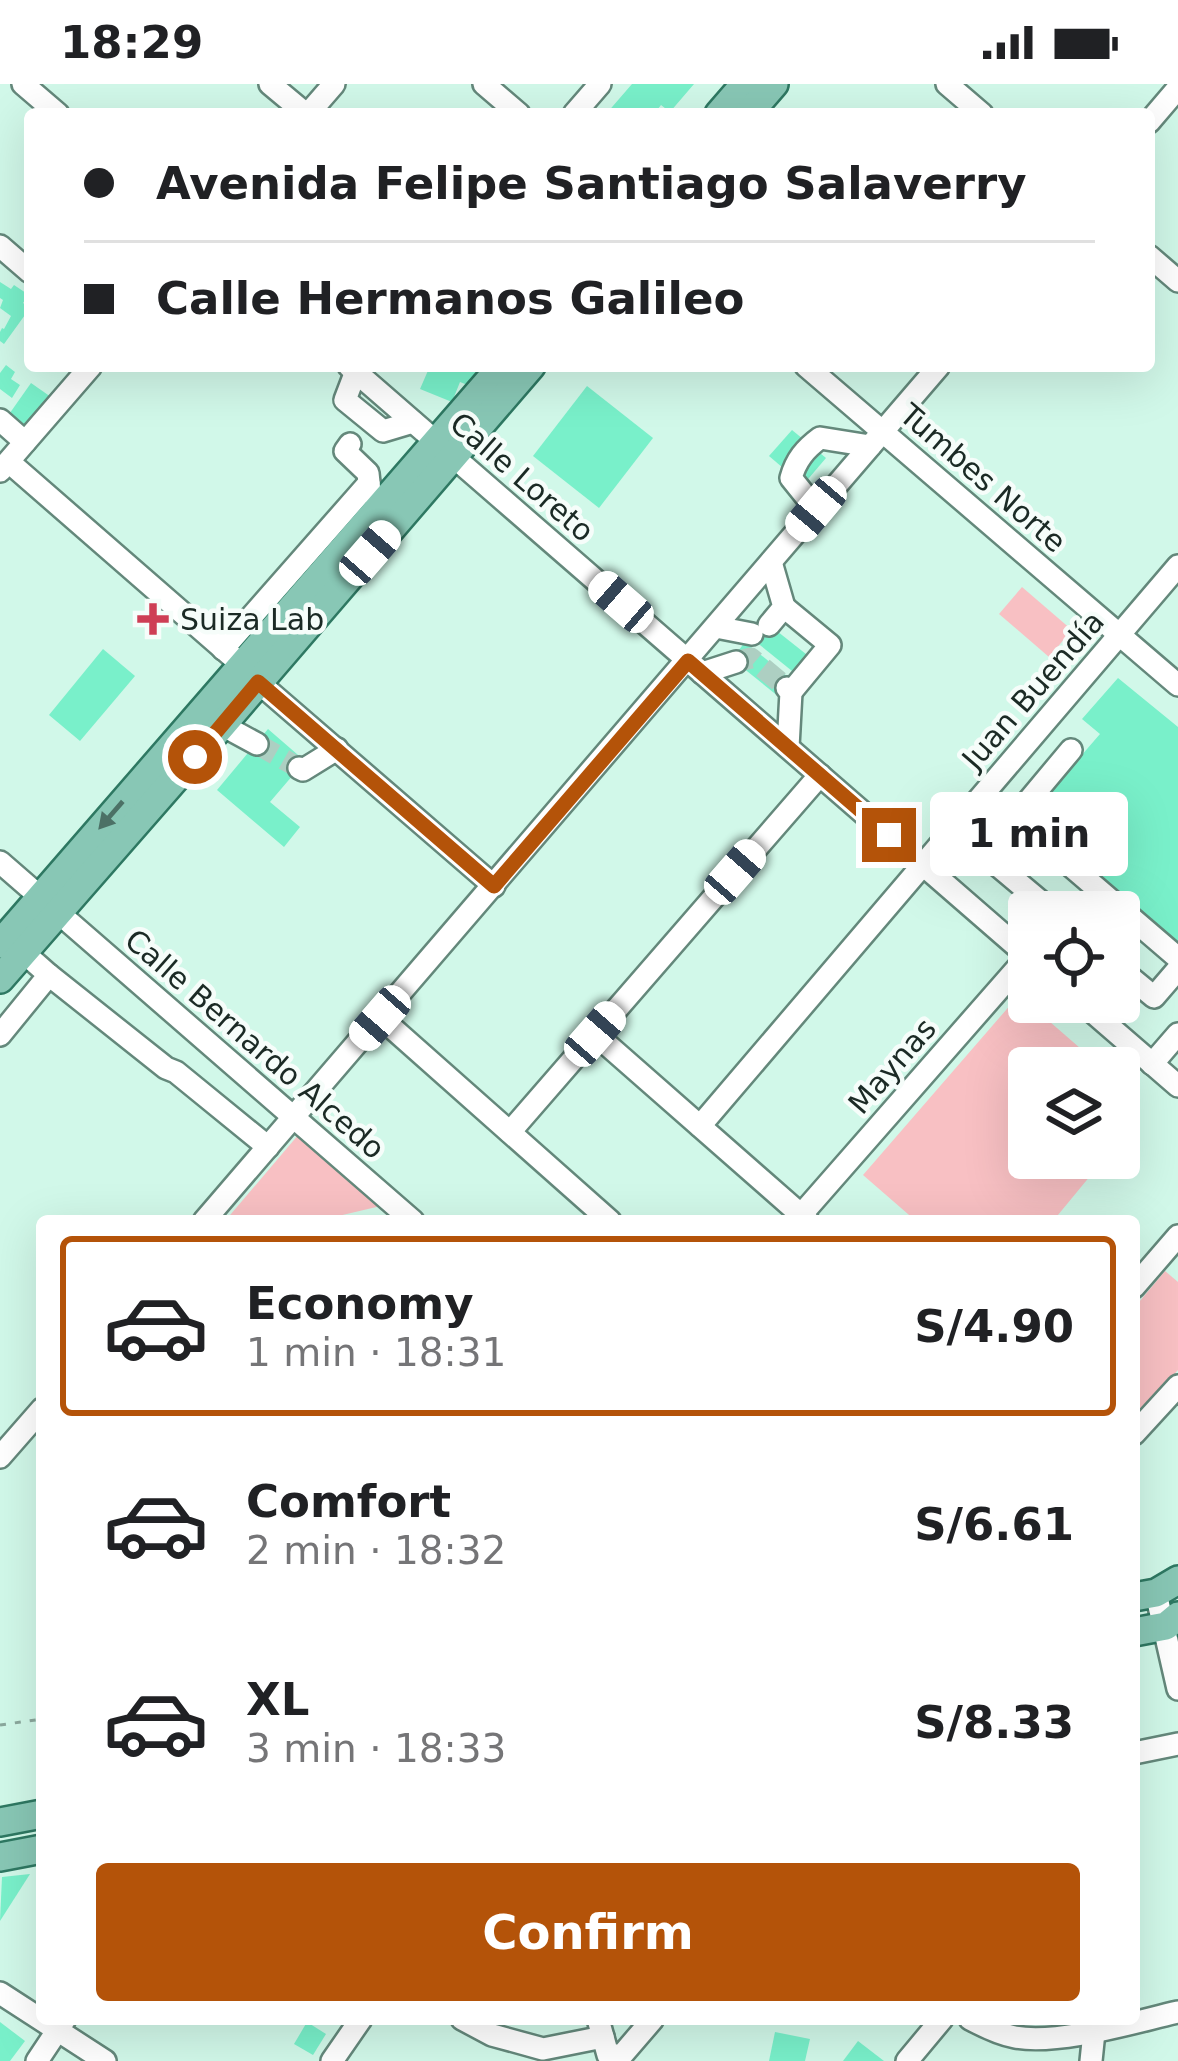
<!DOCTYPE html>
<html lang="en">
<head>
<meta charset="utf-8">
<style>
	:root { --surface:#fff; --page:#f6f6f6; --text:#202124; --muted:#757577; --line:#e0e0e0; --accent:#b45309 }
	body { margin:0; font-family:"DejaVu Sans",sans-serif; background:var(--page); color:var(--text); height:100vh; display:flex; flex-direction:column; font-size:45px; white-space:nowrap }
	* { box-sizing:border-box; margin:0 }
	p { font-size:39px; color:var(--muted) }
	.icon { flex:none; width:66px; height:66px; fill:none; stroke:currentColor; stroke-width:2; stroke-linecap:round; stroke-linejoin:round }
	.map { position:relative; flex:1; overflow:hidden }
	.details { position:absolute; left:36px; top:1131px; width:1104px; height:810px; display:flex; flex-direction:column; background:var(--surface); border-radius:12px; box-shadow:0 12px 48px #0002 }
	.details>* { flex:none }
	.guide { position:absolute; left:24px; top:24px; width:1131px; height:264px; border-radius:12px; box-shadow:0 12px 48px #0002; display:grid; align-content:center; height:264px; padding:0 60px; background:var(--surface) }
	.tools { position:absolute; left:1008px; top:807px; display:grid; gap:24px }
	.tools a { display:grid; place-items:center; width:132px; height:132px; border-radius:12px; background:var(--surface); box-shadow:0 12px 48px #0002; font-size:60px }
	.end { position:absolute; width:54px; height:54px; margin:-27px; border:15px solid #b45309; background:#fff; box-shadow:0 0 0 6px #fff }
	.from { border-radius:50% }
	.bubble { position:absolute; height:84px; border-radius:12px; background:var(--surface); box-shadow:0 12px 48px #0002; font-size:39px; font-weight:800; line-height:84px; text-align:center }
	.car { position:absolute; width:36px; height:72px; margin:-36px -18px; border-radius:15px; box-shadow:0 0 9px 3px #0007; background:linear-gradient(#fff 24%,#345 0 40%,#fff 0 76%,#345 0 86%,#fff 0) }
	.guide b { display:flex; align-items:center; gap:42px; height:114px; font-size:45px }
	.guide b+b { border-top:3px solid var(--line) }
	.guide i { width:30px; height:30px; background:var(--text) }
	ul { padding:21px 0 0; list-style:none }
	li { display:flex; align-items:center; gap:36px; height:180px; margin:0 24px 18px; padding:0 36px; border:6px solid transparent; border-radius:12px }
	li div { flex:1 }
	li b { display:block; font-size:45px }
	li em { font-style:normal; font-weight:800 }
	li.selected { border-color:var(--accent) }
	li>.icon { width:108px; height:108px; stroke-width:1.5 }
	.primary-button { display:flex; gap:24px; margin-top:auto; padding:24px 60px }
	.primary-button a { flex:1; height:138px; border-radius:12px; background:var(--accent); color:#fff; font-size:48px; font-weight:800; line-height:138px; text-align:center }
	.status { display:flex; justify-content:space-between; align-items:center; height:84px; padding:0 60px; background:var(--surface); direction:ltr }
	.status svg { height:33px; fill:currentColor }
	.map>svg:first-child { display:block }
</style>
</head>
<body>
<div class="status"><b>18:29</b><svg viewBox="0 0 49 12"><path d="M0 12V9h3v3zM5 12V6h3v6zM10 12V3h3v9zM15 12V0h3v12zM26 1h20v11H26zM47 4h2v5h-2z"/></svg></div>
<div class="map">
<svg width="1178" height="1977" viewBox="0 0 1178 1977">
	<rect width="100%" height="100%" fill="#d1f8e9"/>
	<g fill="#f8c0c3">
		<path d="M1022,503l50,43 -23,27 -50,-43z"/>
		<path d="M1019,911l84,73h-74v90h76l-52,63h-137l-53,-46z"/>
		<path d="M299,1050l86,71 -68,16h-92z"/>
		<path d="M1165,1187l13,11v88l-44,48v-110z"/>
	</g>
	<g fill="#79f0ca">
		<path d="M632,0h62l-24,28 -9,-7 -7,9h-48z"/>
		<path d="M0,198l11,7 3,-4 15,10 -6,8 7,5 -26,36 -4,-3v-9l2,-4 2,1 7,-13 -11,-8 3,-8 -3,-2z"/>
		<path d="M6,281l9,7 -4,7 9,6 -8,13 -12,-9v-16z"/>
		<path d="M430,282h48l-8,20 -10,-4 -8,20 -32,-13z"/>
		<path d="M31,299l20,14 -26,37 -20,-14z"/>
		<path d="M587,302l66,52 -54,70 -66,-52z"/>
		<path d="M792,346l34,28 -23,27 -34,-29z"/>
		<path d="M763,536l48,38 -14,17 -47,-38z"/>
		<path d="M745,558l48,39 -14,16 -47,-38z"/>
		<path d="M103,565l32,27 -55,65 -31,-26z"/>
		<path d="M1118,594l60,49v217l-149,-128 71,-82 -18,-15z"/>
		<path d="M268,645l37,32 -35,41 30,25 -16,20 -67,-57z"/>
		<path d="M30,1790l-30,47 2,-44z"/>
		<path d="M0,1938l25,19 -15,20h-10z"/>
		<path d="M307,1938l19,12 -13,21 -19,-11z"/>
		<path d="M775,1948l35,7 -5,22h-36z"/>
		<path d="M858,1957l26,20h-41z"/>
	</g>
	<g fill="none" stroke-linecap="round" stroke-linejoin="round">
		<g stroke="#adcfc2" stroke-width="21" stroke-dasharray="21 10" stroke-linecap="butt">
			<path d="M736,578l15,-4 36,30"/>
			<path d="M257,660l42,24"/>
		</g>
		<defs>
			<g id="minor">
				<path d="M23,0l35,30"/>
				<path d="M270,0l36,30"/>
				<path d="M484,0l35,30"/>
				<path d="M947,0l35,30"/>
				<path d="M308,30l26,-30"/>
				<path d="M574,30l26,-30"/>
				<path d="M1149,38l29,-34"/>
				<path d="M0,162l30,26"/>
				<path d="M1149,172l29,25"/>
				<path d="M349,282l680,591"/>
				<path d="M358,282l-13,34 38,31 30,-9"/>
				<path d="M806,282l372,319"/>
				<path d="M0,336l25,22"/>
				<path d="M350,360l-5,7 23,22 2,19"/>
				<path d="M9,378l233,203"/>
				<path d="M0,387l91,-105"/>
				<path d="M816,425l-25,-31c5,-18 14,-29 29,-40l50,8"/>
				<path d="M784,523l46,38 -39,47"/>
				<path d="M769,541l15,-18 -13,-45"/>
				<path d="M716,543l36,7"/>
				<path d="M223,565l146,-166"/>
				<path d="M702,589l34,-11"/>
				<path d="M258,598l236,204"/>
				<path d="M787,604l4,4 -3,55"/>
				<path d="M222,641l35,19"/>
				<path d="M299,684l4,2 34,-21"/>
				<path d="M1015,734l163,140"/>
				<path d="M0,778l413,359"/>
				<path d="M1053,828l-69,-58 87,-104"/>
				<path d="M1119,884l35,29 24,-28"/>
				<path d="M49,891l117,93 10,4 92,75"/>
				<path d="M1081,918l97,84"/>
				<path d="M381,934l229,203"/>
				<path d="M595,950l213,187"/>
				<path d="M0,951l49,-60 -26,-23"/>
				<path d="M1152,980l26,-30"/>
				<path d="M700,1042l478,-560"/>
				<path d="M510,1048l310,-357"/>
				<path d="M801,1131l227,-259"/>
				<path d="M204,1137l735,-855"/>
				<path d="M1134,1203l44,-51"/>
				<path d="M1134,1350l44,-48"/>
				<path d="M0,1373l42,-48"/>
				<path d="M1156,1509l22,96"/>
				<path d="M1134,1669l44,-9"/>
				<path d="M0,1909l105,68"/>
				<path d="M462,1935l30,16 51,14 60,-12"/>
				<path d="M598,1935l10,36h14l31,-36"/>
				<path d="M970,1935c15,8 29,15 45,18 44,8 119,-15 163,-25"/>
				<path d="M37,1977l28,-42"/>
				<path d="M332,1977l29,-42"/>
				<path d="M907,1977l35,-42"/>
				<path d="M1091,1977l3,-29"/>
			</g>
			<g id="major">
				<path d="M719,30l26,-30"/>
				<path d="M748,30l26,-30"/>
				<path d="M0,860l502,-578"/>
				<path d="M0,895l222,-254 309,-359"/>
				<path d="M1134,1513l22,-4 22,-13"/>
				<path d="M1134,1548l32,-6 12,-10"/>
				<path d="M0,1738l42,-8"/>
				<path d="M0,1773l42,-8"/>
			</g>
		</defs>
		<use href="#minor" stroke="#64887b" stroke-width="26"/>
		<use href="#major" stroke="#2e7862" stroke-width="32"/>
		<path stroke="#8ba89d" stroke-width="3" stroke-dasharray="6 9" stroke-linecap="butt" d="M0,1641l42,-6"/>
		<use href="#minor" stroke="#fff" stroke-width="21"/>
		<use href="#major" stroke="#88c7b5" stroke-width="27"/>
	</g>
	<defs><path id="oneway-solid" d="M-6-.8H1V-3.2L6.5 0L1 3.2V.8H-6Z" transform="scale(3)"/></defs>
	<use fill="#4c7166" href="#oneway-solid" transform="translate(111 731) rotate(131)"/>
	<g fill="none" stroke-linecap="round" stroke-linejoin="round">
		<path stroke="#b45309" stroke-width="15" d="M195,673l63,-75 236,204 194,-225 201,174"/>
	</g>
	<path fill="#ce3e55" stroke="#f6fdfa" stroke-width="4.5" d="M147 517h12v12h12v12h-12v12h-12v-12h-12v-12h12z"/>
	<g text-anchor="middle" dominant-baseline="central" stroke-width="9" stroke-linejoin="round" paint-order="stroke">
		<g font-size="30" fill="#1b2a25" stroke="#f6fdfa">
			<text transform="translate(522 393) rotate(41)">Calle Loreto</text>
			<text transform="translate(983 394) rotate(41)">Tumbes Norte</text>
			<text transform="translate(1033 606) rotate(-49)">Juan Buendía</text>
			<text transform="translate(255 960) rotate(41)">Calle Bernardo Alcedo</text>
			<text transform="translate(892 982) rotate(-49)">Maynas</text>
		</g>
		<g font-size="30" fill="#1b2a25" stroke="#f6fdfa" text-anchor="start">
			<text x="180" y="535">Suiza Lab</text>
		</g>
	</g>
</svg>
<div class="tools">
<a><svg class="icon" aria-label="locate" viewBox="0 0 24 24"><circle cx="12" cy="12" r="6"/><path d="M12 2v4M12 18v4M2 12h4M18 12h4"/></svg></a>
<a><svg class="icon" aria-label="layers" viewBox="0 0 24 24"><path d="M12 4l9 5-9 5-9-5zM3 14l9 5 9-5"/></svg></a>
</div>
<i class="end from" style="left:195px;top:673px"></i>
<i class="end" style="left:889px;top:751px"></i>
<div class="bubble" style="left:930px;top:708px;width:198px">1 min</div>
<i class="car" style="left:816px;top:425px;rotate:220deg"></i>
<i class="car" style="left:370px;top:469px;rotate:41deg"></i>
<i class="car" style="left:621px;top:518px;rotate:311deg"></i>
<i class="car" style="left:735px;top:788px;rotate:41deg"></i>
<i class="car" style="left:380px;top:934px;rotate:221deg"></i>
<i class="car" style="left:595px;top:950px;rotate:41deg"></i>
<div class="guide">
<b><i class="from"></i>Avenida Felipe Santiago Salaverry</b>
<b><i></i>Calle Hermanos Galileo</b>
</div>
<section class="details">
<ul>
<li class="selected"><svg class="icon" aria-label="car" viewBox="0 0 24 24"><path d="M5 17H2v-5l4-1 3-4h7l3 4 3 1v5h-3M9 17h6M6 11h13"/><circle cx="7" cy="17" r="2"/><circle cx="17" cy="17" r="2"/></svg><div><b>Economy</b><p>1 min · 18:31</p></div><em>S/4.90</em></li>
<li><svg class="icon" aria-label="car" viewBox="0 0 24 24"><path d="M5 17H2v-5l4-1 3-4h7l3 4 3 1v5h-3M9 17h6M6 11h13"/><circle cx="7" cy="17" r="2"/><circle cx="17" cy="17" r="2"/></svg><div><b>Comfort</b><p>2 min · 18:32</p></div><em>S/6.61</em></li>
<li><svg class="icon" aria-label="car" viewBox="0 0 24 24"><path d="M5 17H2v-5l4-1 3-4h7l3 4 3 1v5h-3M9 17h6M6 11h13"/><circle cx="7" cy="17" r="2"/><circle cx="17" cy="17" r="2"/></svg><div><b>XL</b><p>3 min · 18:33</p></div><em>S/8.33</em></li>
</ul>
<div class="primary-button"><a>Confirm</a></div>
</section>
</div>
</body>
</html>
